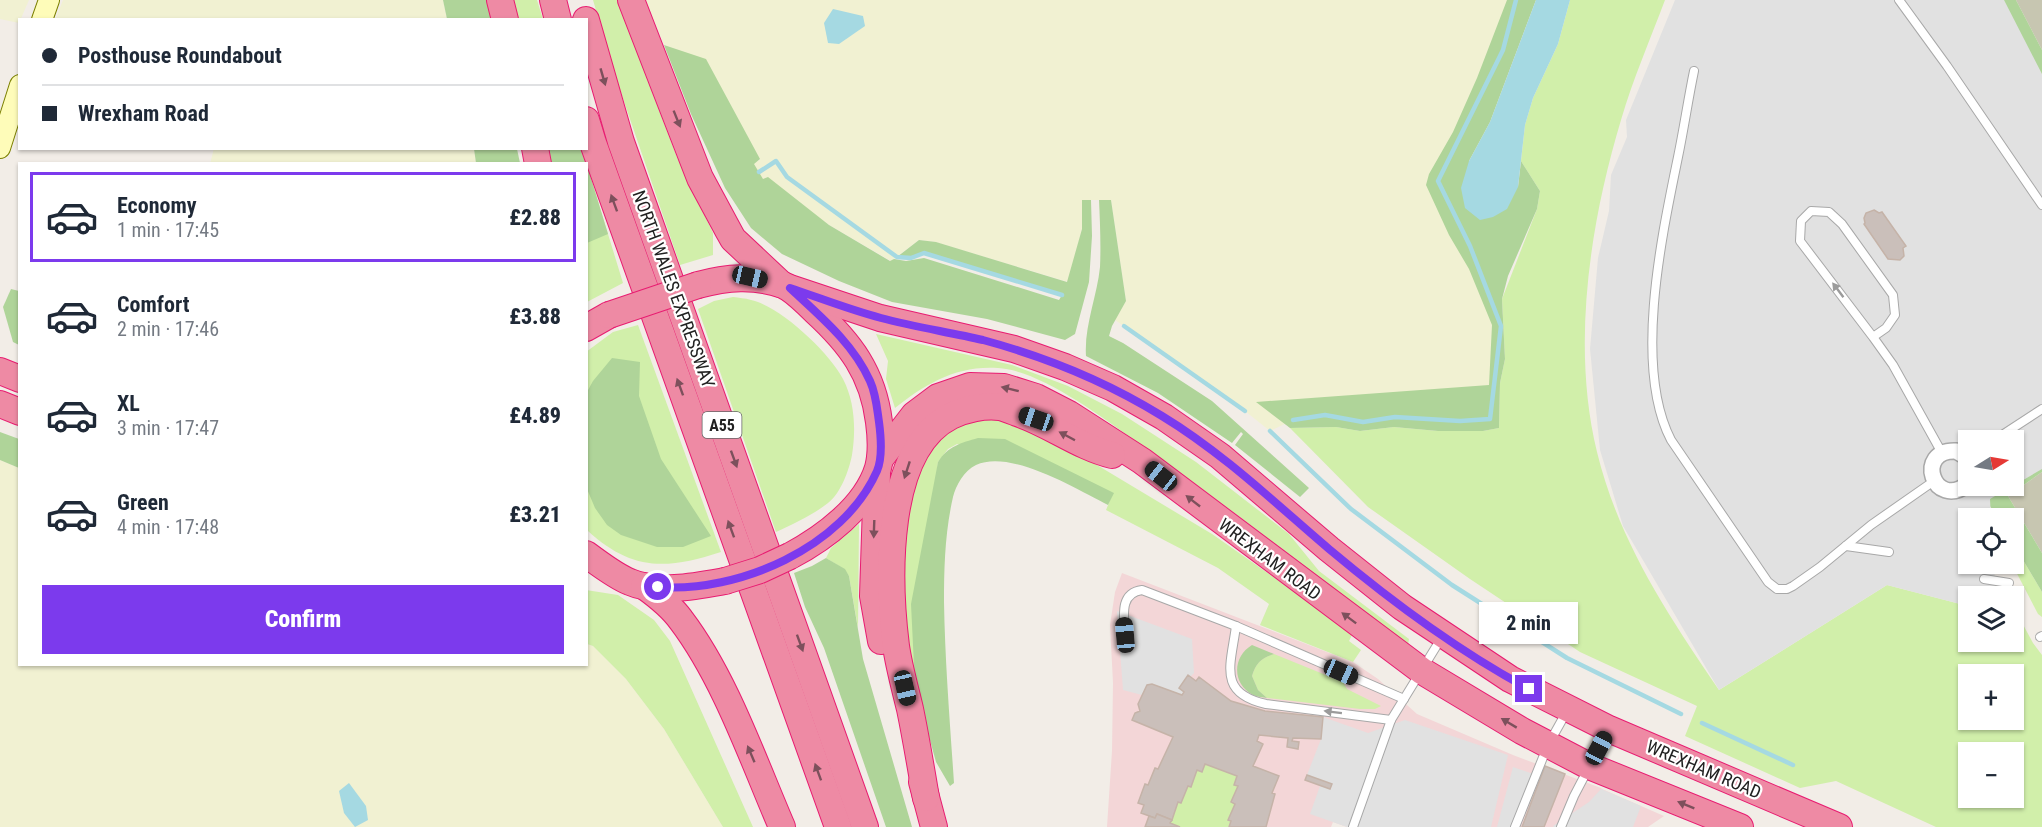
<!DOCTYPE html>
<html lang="en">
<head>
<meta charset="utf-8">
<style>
	:root { --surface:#fff; --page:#f2f2f3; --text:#1f2937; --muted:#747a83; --line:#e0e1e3; --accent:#7c3aed }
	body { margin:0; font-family:"Roboto Condensed",sans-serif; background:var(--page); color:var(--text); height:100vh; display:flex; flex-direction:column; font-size:22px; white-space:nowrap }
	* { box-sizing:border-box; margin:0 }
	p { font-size:20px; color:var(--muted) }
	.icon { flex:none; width:33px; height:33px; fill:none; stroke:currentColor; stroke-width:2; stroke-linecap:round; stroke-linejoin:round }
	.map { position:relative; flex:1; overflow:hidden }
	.panel { position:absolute; left:18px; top:162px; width:570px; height:504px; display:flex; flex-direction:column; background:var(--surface); border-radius:0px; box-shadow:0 2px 4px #0004 }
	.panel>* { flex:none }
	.hud { position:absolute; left:18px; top:18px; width:570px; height:132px; border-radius:0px; box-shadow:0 2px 4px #0004; display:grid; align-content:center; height:132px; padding:0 24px; background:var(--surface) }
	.needle { width:39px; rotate:79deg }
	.fabs { position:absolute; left:1958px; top:430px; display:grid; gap:12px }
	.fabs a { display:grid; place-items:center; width:66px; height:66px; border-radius:0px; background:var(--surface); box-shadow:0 2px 4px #0004; font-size:30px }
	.end { position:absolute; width:27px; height:27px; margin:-14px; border:8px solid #7c3aed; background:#fff; box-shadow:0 0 0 3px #fff }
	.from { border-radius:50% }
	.bubble { position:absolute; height:42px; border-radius:0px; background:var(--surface); box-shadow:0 2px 4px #0004; font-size:20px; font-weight:800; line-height:42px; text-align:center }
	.car { position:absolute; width:18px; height:36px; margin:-18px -9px; border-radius:8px; box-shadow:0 0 4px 2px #0007; background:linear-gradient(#222 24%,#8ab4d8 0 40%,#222 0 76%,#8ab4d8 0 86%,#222 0) }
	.hud b { display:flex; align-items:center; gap:21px; height:57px; font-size:22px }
	.hud b+b { border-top:2px solid var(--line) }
	.hud i { width:15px; height:15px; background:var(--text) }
	ul { padding:10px 0 0; list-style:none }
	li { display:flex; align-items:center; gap:18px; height:90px; margin:0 12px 9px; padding:0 12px; border:3px solid transparent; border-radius:0px }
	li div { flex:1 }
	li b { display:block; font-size:22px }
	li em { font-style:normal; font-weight:800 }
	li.selected { border-color:var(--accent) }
	li>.icon { width:54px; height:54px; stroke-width:1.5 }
	.action { display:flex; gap:12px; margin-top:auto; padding:12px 24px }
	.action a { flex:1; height:69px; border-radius:0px; background:var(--accent); color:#fff; font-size:24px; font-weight:800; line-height:69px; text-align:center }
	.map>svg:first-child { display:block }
</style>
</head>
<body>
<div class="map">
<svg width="2042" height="827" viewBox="0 0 2042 827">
	<rect width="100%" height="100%" fill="#f2ede7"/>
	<path fill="#f3d6d7" d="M1122,573l231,89 25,17 39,35 96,41 88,33 1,1 62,27 -16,11h-301l-14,-5 -2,5h-224l5,-76 1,-68 -3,-58 5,-33z"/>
	<g fill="#c7c6b1">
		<path d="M2016,0h26v50z"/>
		<path d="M2042,472v81l-34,-57z"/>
	</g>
	<g fill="#f1f1d2">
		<path d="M0,0h29l-10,23 -19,-4z"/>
		<path d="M63,0h380l4,19 -392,1z"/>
		<path d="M646,0h870l-13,50 -2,276 -11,93 -197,1 -23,11 -25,-20 -130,-91 11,-19 -15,-101h-29v29l-14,53 -133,-40 -16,-2 -28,21 -62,-36 -66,-45 -10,-17 7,-3 -54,-100 -42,-15z"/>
		<path d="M214,148l260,1 2,14 -266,1z"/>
		<path d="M0,460l19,8 1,196h566l1,-20 6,2 33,33 38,50 59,98h-723z"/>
	</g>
	<g fill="#d1efaa" fill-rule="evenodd">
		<path d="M509,0h28l6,19h-30z"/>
		<path d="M593,0h24l60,157 36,76v22l-33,10 -62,-181z"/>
		<path d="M1570,0h95c-15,40 -32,79 -44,120 -31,103 -50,226 -24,332 22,90 71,163 122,238l168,-105 81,21v36h45v-36l20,37 9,12v172h-106l-100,-46 -36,7 -115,-52 12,-30 -117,-54 -110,-73 -102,-72 -78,-79 46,-1 24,4 34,-4 44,4h45l16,-3 1,-45 5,-24 -3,-60 35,-90 3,-18 -19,-30 4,-36 8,-27 25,-54zM1968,675h45v45h-45zM1968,753h45v45h-45z"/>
		<path d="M582,149l41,134 -36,19 -1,-138z"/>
		<path d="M733,297c6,1 12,1 18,3 29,6 79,53 92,79 12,23 13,51 9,76 -3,15 -11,38 -24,48 -15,12 -35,21 -52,29l-78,-223 16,-8z"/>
		<path d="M638,325l83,227c-55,18 -90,19 -134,-22l-1,-178 27,-20z"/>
		<path d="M876,334l136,31 56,21 54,28 74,48 93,72 30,37 90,68 -1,6c-93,-69 -183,-142 -278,-208 -32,-23 -92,-67 -132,-69 -41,-3 -73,16 -103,40l-9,-29 2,-18z"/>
		<path d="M984,416l26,4 77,39 125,75 80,56 60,45 -3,6 12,9 -8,12 -93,-37 9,-21 -51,-36 -112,-58 7,-17 -156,-49 -9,5 -10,13 -23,224 -12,-73v-84l16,-66 30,-37z"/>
		<path d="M859,524l-1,104 -9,-52 -5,-7 -18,-11 5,-10z"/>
		<path d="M2013,543l29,49v25l-4,-3 -26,-50z"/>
		<path d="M586,590l32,5 36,25 16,21 83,186h-30l-59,-98 -38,-50 -33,-33 -6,-2z"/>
		<path d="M1274,654l69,28 4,7 34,17 -6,3h-15l-93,-11 -9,-8 -6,-14c4,-13 9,-18 22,-22z"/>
		<path d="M1205,764l32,12 -3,8 4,2 -7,16 4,2 -7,16 3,1 -2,6h-49l-10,-4 8,-21 3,1 7,-17 3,1 6,-17 5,2z"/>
	</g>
	<g fill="#afd499">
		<path d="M443,0h44l4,19h-44z"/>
		<path d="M1507,0h29l-46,122 -21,39 49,26 3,-26 19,30 -3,18 -29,67 -6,23 3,60 -5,24 -1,45 -16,3h-45l-44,-4 -34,4 -24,-4 -46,1 -34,-26 233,-17 3,-60 -23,-56 -20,-34 -23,-50 3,-11 24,-42 24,-54z"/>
		<path d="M1991,0h25l26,50v50z"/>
		<path d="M664,45l42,14 54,100 -6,5 9,15 5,-2 61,48 61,36 4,-2 12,2 18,-3 135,42 3,-5 -138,-42 -13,4h-14l22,-17 17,2 131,40 15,-53v-29h9l1,36 -3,46 -14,52 -10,6 -78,-21 -95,-17 -53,-21 -57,-27 -31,-26 -26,-40 -34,-74z"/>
		<path d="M474,149h43l3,14h-44z"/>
		<path d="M541,149h41l26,85 -21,9 -1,-79 -42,-1z"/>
		<path d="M1099,200h12l15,101 -14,25 -3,10 14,7 89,58 97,87 -9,9 -65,-52 8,-11 -2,-2 -9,11 -74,-50 -72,-37c-2,-30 11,-59 14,-89 1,-22 0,-45 -1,-67z"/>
		<path d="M11,289l8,2v54l-6,-3 -10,-35z"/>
		<path d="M612,358l28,4 -1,34 22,63 50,77 -28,11h-26l-36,-12 -14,-10 -12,-17 -8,-19v-97l6,-11z"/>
		<path d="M2042,420v52l-34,24 34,57v39l-29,-49v-24h-14l-12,-17 -5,-16h31v-45z"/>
		<path d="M0,432l19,7v29l-19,-8z"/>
		<path d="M978,438l27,1 109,54 -6,12c-32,-16 -97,-56 -132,-40 -12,6 -20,20 -23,32 -8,35 -9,70 -9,105 1,60 6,121 10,181l-4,3 -14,-24 -21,-76 -4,-82 27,-142c10,-16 23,-19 40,-24z"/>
		<path d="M826,558l19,11 4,7 14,83 49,168h-26l-62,-179 -19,-41 -11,-34 18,-7z"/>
		<path d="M1252,645l22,9c-13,4 -18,9 -22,22l6,14 9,8c-4,-1 -10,-1 -14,-3 -21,-11 -21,-38 -1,-50z"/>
	</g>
	<g fill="#e1e1e1">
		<path d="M1675,0h329l38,74v395l-29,17v-45h-45v45h44l-22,13 1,20h-23v45h26l2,33h-28v9l-81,-21 -168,105 -96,-164 -23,-76 -10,-101 8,-91 11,-47 2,-36 16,-38 -1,-17z"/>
		<path d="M1117,611l75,28 2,34 -4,4 -2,-2 -9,13 5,4 -2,3 -32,-11 -3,1 -5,10 -19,-5z"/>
		<path d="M1323,717l45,16 37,-13 103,35 -17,72h-144l-37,-13 10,-28 10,3 2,-4 -25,-10 14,-36z"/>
		<path d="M1513,767l26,9 -20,51h-22z"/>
		<path d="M1601,789l40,17 -8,21h-79l-1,-1 36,-24z"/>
	</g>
	<g fill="#a5d9e2">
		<path d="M1536,0h34l-12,44 -25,54 -8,27 -7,62 -11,22 -14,8 -13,3 -15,-12 -4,-20 8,-27 21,-39z"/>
		<path d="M833,9l30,7 2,10 -26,18 -11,-1 -4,-20z"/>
		<path d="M349,783l17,23 2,14 -13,7 -11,-14 -5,-22z"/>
	</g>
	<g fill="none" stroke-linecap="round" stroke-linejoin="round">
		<g stroke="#a5d9e2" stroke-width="4.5">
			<path d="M759,172l17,-11 11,16 110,80 14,1 13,-5 138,42"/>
			<path d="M1124,326l121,85"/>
			<path d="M1293,420l32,-5 38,7 32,-5 65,4 30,-2 11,-93 -31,-80 -32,-65 65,-131 13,-50"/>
			<path d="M1270,431l81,78 101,76 115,73 114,56"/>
			<path d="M1702,723l91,42"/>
		</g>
	</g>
	<g fill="#cabfba" stroke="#c5b3a8" stroke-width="1.5">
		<path d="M1874,210l5,3 3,-1 24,34 -3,2 1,8 -4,4 -12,-1 -24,-35 1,-1 -1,-5 2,-5z"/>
		<path d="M1188,675l8,6 3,-4 32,24 34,10 58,6 -2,22 -28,-1 -1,3 7,1 -1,7 -11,-2 1,-9 -29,-3 -2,6 6,3 -10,22 26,10 -7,17 3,1 -9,33h-37l2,-6 -3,-1 7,-16 -4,-2 7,-16 -4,-1 3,-9 -32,-12 -3,8 -5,-2 -6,17 -3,-1 -7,17 -3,-1 -6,18 -15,-6 -2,4 -14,-5 3,-8 -6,-2 7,-19 3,1 7,-17 3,1 15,-32 -41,-17 3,-7 5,-2 -2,-7 9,-19 5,-1 30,11 2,-3 -5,-4z"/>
		<path d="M1545,766l20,8 -21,53h-22z"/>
		<path d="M1307,775l25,9 -2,5 -25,-9z"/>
		<path d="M1157,814l15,6 -2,3 10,4h-35l4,-11 6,2z"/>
	</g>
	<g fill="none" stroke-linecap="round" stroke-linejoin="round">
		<defs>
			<g id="lane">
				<path d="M1899,0l48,66 95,139"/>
				<path d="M1694,71c-6,29 -10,57 -16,86 -16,78 -45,210 -7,283l97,142 9,7h10l6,-3 27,-19 51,-42 63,-44"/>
				<path d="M1873,337l13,-9 9,-13 -2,-20 -51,-71 -13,-12 -18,-1 -10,10 -1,20 73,96 20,28 49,88"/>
				<path d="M1993,441l49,-32"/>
				<path d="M1846,546l43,6"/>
				<path d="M1984,579l25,4"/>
				<path d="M1236,626c-5,39 -19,67 30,78l125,16"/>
				<path d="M1125,635c-1,-18 -6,-42 17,-45l94,36 168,73"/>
				<path d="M2040,637l2,-1"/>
				<path d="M1353,827l38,-107 51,-83"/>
				<path d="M1515,827l33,-82 19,-34"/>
				<path d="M1561,827l13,-31 34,-65"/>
			</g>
			<path id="street" d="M1968,458l-12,-7c-42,-2 -23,60 12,33"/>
			<g id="secondary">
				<path d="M42,20l7,-20"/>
				<path d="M0,148l20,-63"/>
			</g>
			<g id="highway">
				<path d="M500,0l5,20"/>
				<path d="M553,0l5,20"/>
				<path d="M631,0l69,178 28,52 5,9 48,45"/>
				<path d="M586,20l35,122 244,685"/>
				<path d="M586,120l7,23 245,684"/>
				<path d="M535,148l3,16"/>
				<path d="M698,285c29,-8 56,-10 85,0 12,5 22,17 32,26 35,32 58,62 64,111 2,15 3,31 -1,46 -12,39 -54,70 -88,88"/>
				<path d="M790,288l90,30 134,31 51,18 48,21 51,29 56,39 109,93 73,58 108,72 99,50 230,98"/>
				<path d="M586,328l23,-13"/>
				<path d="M0,371l20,8"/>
				<path d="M0,404l20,8"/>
				<path d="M880,459l34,-44 24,-18 32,-11 34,1 32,10 33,17 73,47 280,210 100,60 67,35 151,61"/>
				<path d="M877,474l-4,122 8,45"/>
				<path d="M586,554c14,10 29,22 44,28 27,12 67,4 95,-1"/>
				<path d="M644,586c14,10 27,20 37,34 44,58 72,140 101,207"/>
				<path d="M922,782l12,45"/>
				<path d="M926,798c-5,-30 -10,-60 -16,-89 -5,-21 -11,-42 -14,-63 -8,-64 -13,-196 55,-230 14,-7 33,-11 49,-9 5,1 12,4 17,6 33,11 62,34 95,42"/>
			</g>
		</defs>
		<use href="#lane" stroke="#a8a8a8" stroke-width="10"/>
		<use href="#street" stroke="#a8a8a8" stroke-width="18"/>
		<use href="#secondary" stroke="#7c8000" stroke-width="22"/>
		<use href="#highway" stroke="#e81c71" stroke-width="28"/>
		<use href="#lane" stroke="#fff" stroke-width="8"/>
		<use href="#street" stroke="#fff" stroke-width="15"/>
		<use href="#secondary" stroke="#fefcb9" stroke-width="20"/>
		<use href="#highway" stroke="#ee8aa4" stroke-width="26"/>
		<defs>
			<g id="highway-bridge">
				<path d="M609,315l89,-30"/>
				<path d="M725,581l35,-11 30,-14"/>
			</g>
		</defs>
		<use href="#highway-bridge" stroke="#e81c71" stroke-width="28" stroke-linecap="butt"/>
		<use href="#highway-bridge" stroke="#ee8aa4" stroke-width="26"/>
	</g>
	<defs><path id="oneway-solid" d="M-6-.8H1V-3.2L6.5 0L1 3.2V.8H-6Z" transform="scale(1.5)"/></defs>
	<g fill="#7d505c">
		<use href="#oneway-solid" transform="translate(603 77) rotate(74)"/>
		<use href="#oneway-solid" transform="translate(677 119) rotate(68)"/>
		<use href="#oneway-solid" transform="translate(614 203) rotate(-110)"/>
		<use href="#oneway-solid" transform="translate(680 387) rotate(-110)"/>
		<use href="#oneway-solid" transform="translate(1010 389) rotate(-166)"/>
		<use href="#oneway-solid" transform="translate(1067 436) rotate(-152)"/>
		<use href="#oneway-solid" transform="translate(734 459) rotate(70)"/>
		<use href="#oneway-solid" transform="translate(907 470) rotate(108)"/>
		<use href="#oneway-solid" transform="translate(1193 501) rotate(-142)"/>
		<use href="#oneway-solid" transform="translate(731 529) rotate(-110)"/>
		<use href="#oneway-solid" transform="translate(874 529) rotate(92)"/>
		<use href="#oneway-solid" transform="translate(1349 618) rotate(-143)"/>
		<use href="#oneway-solid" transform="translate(800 643) rotate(70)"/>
		<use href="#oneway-solid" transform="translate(1509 723) rotate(-149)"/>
		<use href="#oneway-solid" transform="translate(751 754) rotate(-113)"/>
		<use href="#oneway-solid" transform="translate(818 772) rotate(-110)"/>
		<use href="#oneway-solid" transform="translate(1686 805) rotate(-158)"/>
	</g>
	<g fill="#9b9b9b">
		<use href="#oneway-solid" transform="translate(1838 290) rotate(-127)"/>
		<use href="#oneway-solid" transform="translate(1333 712) rotate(-173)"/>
	</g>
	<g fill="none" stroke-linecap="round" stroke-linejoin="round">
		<path stroke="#7c3aed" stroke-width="8" d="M658,587c80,6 185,-39 219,-116 6,-14 4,-34 2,-49 -2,-14 -3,-28 -9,-41 -17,-38 -50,-65 -80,-93 30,10 60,22 91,30 33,9 68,14 102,22 63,17 124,42 179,76 61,37 113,87 167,133 62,52 129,102 200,140"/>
	</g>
	<g text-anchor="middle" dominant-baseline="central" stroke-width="4.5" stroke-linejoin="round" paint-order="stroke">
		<rect fill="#fff" stroke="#646464" stroke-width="1.5" x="702.5" y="412" width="39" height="26" rx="4.5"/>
		<g font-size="16" font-weight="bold" fill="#212121">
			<text x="722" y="425">A55</text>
		</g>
		<g font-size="18" fill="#212121" stroke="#fff">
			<text transform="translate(674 289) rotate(70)">NORTH WALES EXPRESSWAY</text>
			<text transform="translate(1270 559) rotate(37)">WREXHAM ROAD</text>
			<text transform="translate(1704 769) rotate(23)">WREXHAM ROAD</text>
		</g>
	</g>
</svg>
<div class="fabs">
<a><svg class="needle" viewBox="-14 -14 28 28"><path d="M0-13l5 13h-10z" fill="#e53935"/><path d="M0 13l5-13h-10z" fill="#747a83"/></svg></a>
<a><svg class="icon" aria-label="locate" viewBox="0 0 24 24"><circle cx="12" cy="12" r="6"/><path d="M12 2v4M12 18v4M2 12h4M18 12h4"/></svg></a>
<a><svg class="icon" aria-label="layers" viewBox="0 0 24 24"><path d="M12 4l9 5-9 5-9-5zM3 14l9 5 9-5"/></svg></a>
<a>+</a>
<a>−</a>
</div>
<i class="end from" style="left:658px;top:587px"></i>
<i class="end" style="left:1529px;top:689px"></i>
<div class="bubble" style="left:1479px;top:602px;width:99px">2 min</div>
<i class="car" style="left:750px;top:277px;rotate:103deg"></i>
<i class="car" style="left:1036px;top:419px;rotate:289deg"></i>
<i class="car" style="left:1161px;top:476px;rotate:308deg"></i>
<i class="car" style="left:1125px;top:635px;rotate:355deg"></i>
<i class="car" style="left:1341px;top:672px;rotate:114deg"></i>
<i class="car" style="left:905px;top:688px;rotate:167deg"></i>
<i class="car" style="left:1599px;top:748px;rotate:28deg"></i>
<div class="hud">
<b><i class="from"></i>Posthouse Roundabout</b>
<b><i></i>Wrexham Road</b>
</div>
<section class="panel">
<ul>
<li class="selected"><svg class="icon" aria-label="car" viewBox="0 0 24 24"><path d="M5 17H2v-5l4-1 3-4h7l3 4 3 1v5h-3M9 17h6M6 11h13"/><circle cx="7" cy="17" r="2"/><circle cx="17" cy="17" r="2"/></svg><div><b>Economy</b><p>1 min · 17:45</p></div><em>£2.88</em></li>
<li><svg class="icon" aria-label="car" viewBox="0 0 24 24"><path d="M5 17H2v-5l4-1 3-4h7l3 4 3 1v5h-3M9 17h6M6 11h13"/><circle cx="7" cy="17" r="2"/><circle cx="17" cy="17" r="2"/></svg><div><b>Comfort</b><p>2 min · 17:46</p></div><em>£3.88</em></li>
<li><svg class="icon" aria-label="car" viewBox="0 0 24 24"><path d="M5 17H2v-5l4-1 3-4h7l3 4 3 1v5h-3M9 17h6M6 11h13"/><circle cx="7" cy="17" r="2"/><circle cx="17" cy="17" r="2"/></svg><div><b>XL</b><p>3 min · 17:47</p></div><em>£4.89</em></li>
<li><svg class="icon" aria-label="car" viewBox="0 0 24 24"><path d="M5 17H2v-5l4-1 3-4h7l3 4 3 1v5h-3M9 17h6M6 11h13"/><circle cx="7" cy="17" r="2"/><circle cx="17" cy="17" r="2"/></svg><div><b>Green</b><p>4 min · 17:48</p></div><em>£3.21</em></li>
</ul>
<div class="action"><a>Confirm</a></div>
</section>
</div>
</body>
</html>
